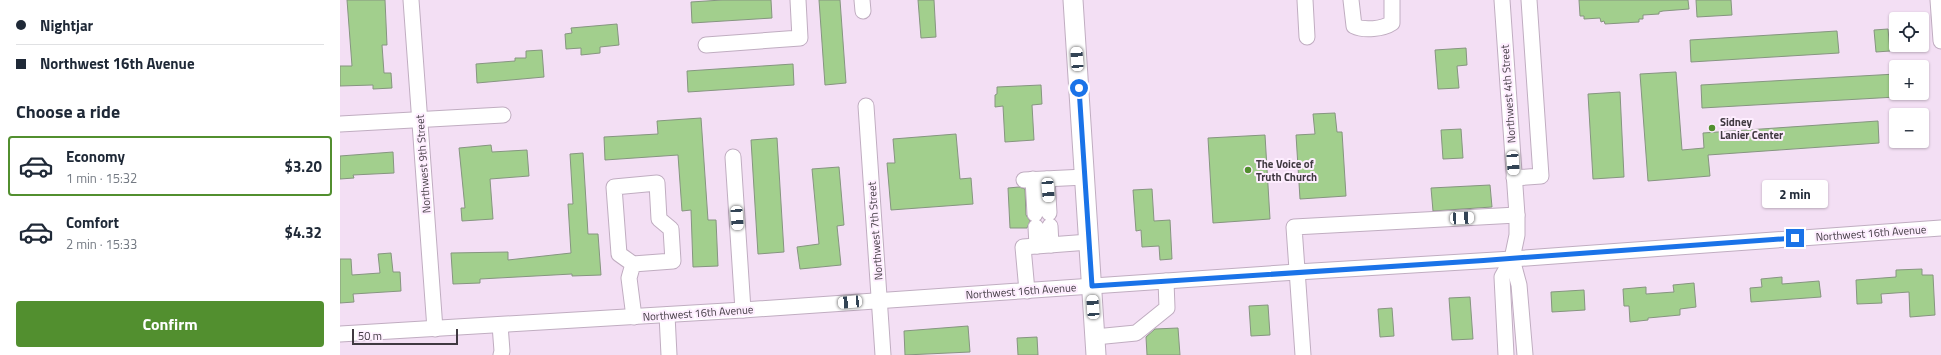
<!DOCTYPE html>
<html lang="en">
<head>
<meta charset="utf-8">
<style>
	:root { --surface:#fff; --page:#f2f2f3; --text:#1f2937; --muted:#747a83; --line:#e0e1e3; --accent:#528f2f }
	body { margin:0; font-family:"Titillium Web",sans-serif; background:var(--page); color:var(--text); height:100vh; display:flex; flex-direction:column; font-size:15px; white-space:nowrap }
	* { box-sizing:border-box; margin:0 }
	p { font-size:13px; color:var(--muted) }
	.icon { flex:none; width:22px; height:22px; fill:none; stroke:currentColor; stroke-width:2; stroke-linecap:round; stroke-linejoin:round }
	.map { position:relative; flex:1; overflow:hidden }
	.side { display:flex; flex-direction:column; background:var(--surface); width:340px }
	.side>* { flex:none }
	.banner { display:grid; align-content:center; height:88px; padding:0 16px; background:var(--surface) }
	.buttons { position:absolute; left:1549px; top:12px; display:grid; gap:8px }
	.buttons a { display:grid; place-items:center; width:40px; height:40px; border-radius:4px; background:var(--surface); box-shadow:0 1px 3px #0004; font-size:20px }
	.scale { position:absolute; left:12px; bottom:10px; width:106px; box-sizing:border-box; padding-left:4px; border:2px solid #403941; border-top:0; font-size:11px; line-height:14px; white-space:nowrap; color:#403941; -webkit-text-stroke:3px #feeeff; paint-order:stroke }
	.end { position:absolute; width:18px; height:18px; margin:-9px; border:5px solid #1a73e8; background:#fff; box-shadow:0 0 0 2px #fff }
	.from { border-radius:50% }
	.bubble { position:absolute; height:28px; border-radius:4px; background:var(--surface); box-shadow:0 1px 3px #0004; font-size:13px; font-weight:700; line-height:28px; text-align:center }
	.car { position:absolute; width:12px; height:24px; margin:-12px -6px; border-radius:5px; box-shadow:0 0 3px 1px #0007; background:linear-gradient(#fff 24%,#345 0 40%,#fff 0 76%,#345 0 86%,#fff 0) }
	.banner b { display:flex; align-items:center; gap:14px; height:38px; font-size:15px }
	.banner b+b { border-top:1px solid var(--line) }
	.banner i { width:10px; height:10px; background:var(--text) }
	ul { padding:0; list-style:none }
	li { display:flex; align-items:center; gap:12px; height:60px; margin:0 8px 6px; padding:0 8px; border:2px solid transparent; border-radius:4px }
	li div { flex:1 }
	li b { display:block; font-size:15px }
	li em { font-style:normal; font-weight:700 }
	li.selected { border-color:var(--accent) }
	li>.icon { width:36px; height:36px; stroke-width:1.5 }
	h2 { padding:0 16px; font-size:18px; line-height:48px }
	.action { display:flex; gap:8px; margin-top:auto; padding:8px 16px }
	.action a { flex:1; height:46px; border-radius:4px; background:var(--accent); color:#fff; font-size:16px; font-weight:700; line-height:46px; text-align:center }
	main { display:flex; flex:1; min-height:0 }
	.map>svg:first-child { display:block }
</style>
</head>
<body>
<main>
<section class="side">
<div class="banner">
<b><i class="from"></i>Nightjar</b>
<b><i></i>Northwest 16th Avenue</b>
</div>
<h2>Choose a ride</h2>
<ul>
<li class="selected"><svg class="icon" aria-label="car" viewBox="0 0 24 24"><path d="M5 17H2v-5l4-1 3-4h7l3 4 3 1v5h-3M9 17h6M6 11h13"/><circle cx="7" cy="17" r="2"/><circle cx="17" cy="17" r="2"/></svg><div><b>Economy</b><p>1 min · 15:32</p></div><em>$3.20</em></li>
<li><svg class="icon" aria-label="car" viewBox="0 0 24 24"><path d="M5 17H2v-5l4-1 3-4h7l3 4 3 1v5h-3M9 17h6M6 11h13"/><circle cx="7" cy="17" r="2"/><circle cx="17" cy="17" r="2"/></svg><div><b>Comfort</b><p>2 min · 15:33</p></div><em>$4.32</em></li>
</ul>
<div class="action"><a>Confirm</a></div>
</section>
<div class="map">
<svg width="1601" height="355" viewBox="0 0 1601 355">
	<rect width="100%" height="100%" fill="#f3dff4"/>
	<g fill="#a2cf8d" stroke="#869580">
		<path d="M7,0h38l2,45h-5l2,28h7l1,15 -19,1v-4l-33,1v-20h12z"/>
		<path d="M382,0h49l1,18 -80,5 -1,-21z"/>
		<path d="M479,0h21l6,83 -21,2z"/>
		<path d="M578,0h16l2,37 -15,1z"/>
		<path d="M1239,0h109l1,9 -26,2 -4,1v2l-16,1v4h-4v3l-34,2 -1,-3 -3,1 -1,-4 -16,1v-3h-4z"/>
		<path d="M1356,0h35l1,15 -35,2z"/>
		<path d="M277,24l2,21 -19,2v6l-19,2v-7l-15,1 -1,-15 7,-1 -1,-5z"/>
		<path d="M1548,29l2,22 -14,1 -2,-22z"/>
		<path d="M1497,31l2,22 -148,9 -1,-22z"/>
		<path d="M1126,48l1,17 -10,1 2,22 -21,1 -3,-39z"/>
		<path d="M202,50l2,27 -67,6 -1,-19 39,-3v-3h11v-7z"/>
		<path d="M453,64l1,21 -106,7 -1,-21z"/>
		<path d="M1336,72l6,78 22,-2 -1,-15 175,-12 1,22 -171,12 2,21 -62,5 -8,-107z"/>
		<path d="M1556,74v23l-194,11 -1,-23z"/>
		<path d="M701,85l1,19 -10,1 2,35 -29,2 -2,-36 -8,1v-12l2,-1v-7z"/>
		<path d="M1280,92l4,85 -31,2 -5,-85z"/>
		<path d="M995,113l2,19h5l4,64 -46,3 -4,-64 19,-1 -2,-20z"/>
		<path d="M361,118l7,102h8l2,46 -25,1 -2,-57 -9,1 -4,-56 -73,5 -1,-23 54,-3 -1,-13z"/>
		<path d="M1121,129l2,29 -20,1 -2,-29z"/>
		<path d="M616,134l4,45 11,-1 2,26 -82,6 -4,-47h8l-2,-24z"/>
		<path d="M925,135l5,84 -57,4 -5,-85z"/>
		<path d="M437,138l7,114 -26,2 -7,-114z"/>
		<path d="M151,145l1,7 35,-2 2,26 -39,3 3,40 -31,2 -1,-13h4l-6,-60z"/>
		<path d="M53,152l1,21 -41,2 1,3 -14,1v-23z"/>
		<path d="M243,153l5,81h10l3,41 -29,1v-2l-92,5v4l-27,1 -2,-31 57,-1v8l63,-7 -3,-49h5l-3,-50z"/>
		<path d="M499,167l5,58 -7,1 4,39 -41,4 -3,-22 22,-3 -7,-75z"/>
		<path d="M1150,185l2,22 -59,4 -2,-23z"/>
		<path d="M679,187l6,2 1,26 4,6 -3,7h-17l-2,-40z"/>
		<path d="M812,189l2,32 16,-1 2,39 -12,1 -1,-14 -17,1 -1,-17 -5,1 -3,-41z"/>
		<path d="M51,253l2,19h7l1,19 -48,3 1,8 -14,1v-44h11l1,16 28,-2 -2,-19z"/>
		<path d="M1582,269v6h11l2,40 -25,2 -1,-25 -28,2 1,9 -25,1 -1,-24 40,-3v-7z"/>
		<path d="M1442,277v7l37,-3 2,16 -70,5 -1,-14 12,-1 -1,-8z"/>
		<path d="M1354,283l2,24 -16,2v6l-32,3v2l-18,2 -1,-16h-5l-1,-17 23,-2v7l28,-2 -1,-7z"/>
		<path d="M1244,290l1,20 -33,2 -1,-20z"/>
		<path d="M1130,297l3,42 -21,1 -3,-42z"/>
		<path d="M928,305l2,30 -19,1 -2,-30z"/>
		<path d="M1052,308l2,28 -14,1 -2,-28z"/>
		<path d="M628,326l2,26 -65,3 -1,-24z"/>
		<path d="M838,328l2,27h-33l-1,-18 9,-8z"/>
		<path d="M697,337l1,18h-20l-1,-17z"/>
	</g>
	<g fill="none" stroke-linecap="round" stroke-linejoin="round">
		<defs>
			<g id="minor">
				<path d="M71,0l24,329"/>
				<path d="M522,0l1,11"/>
				<path d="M965,0l2,37"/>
				<path d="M1011,0l3,26c10,5 29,3 38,-3v-23"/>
				<path d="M1162,0l15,215v20l-5,24 -10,18 4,78"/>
				<path d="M1598,0l3,41"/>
				<path d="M366,45l94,-7 -2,-38"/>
				<path d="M526,106l17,249"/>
				<path d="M0,124l163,-9"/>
				<path d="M393,157l10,153"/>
				<path d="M1174,178l27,-2 -12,-176"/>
				<path d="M693,179l2,35"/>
				<path d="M707,179l2,34"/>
				<path d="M684,180l61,-3"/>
				<path d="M710,226l1,19"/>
				<path d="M696,227l1,19"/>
				<path d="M1172,259l7,26 6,70"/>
				<path d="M293,264l-14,-10 -5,-67 43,-4 2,36 12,10 2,32 -40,3 -4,14 5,39"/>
				<path d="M687,291l-4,-44 66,-5"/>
				<path d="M327,315l2,40"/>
				<path d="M160,325l2,26 -1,4"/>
				<path d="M0,334l403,-24 554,-38 215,-13 429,-31"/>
				<path d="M755,337l41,-4 31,-25 -1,-27"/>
				<path d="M963,355l-9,-128 223,-12"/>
			</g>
			<path id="major" d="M733,0l23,355"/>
		</defs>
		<use href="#minor" stroke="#c0adc1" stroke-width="17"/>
		<use href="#major" stroke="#c0adc1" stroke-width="21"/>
		<use href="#minor" stroke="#fff" stroke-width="15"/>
		<use href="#major" stroke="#fff" stroke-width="19"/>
	</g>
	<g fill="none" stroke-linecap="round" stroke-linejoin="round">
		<path stroke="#1a73e8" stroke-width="5" d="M739,88l13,198c234,-15 469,-30 703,-48"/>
	</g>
	<g fill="#528f2f" stroke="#feeeff" stroke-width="1.5">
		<circle cx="1372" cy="128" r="4"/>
		<circle cx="908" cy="170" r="4"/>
	</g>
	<g text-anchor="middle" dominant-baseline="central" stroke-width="4" stroke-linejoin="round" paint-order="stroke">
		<g font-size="11" fill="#403941" stroke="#feeeff">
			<text transform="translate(1168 94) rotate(-94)">Northwest 4th Street</text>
			<text transform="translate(83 164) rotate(-94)">Northwest 9th Street</text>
			<text transform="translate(535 231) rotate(-94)">Northwest 7th Street</text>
			<text transform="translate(1531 233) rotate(-4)">Northwest 16th Avenue</text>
			<text transform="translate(681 291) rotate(-4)">Northwest 16th Avenue</text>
			<text transform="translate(358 313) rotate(-4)">Northwest 16th Avenue</text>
		</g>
		<g font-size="11" font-weight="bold" fill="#403941" stroke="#feeeff" text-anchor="start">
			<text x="1380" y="122">Sidney<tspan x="1380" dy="13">Lanier Center</tspan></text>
			<text x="916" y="164">The Voice of<tspan x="916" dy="13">Truth Church</tspan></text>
		</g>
	</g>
</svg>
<div class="buttons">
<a><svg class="icon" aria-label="locate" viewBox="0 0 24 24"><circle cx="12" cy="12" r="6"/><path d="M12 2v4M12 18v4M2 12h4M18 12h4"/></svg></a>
<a>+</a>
<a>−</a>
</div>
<div class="scale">50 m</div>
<i class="end from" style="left:739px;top:88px"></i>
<i class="end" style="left:1455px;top:238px"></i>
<div class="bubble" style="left:1422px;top:180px;width:66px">2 min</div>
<i class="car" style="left:737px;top:59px;rotate:356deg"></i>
<i class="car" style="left:1173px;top:163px;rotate:176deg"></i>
<i class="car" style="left:708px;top:190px;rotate:176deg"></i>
<i class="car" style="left:397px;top:218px;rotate:176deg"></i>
<i class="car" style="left:1122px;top:218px;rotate:87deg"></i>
<i class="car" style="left:510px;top:302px;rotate:265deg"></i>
<i class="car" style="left:753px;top:307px;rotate:356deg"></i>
</div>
</main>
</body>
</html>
